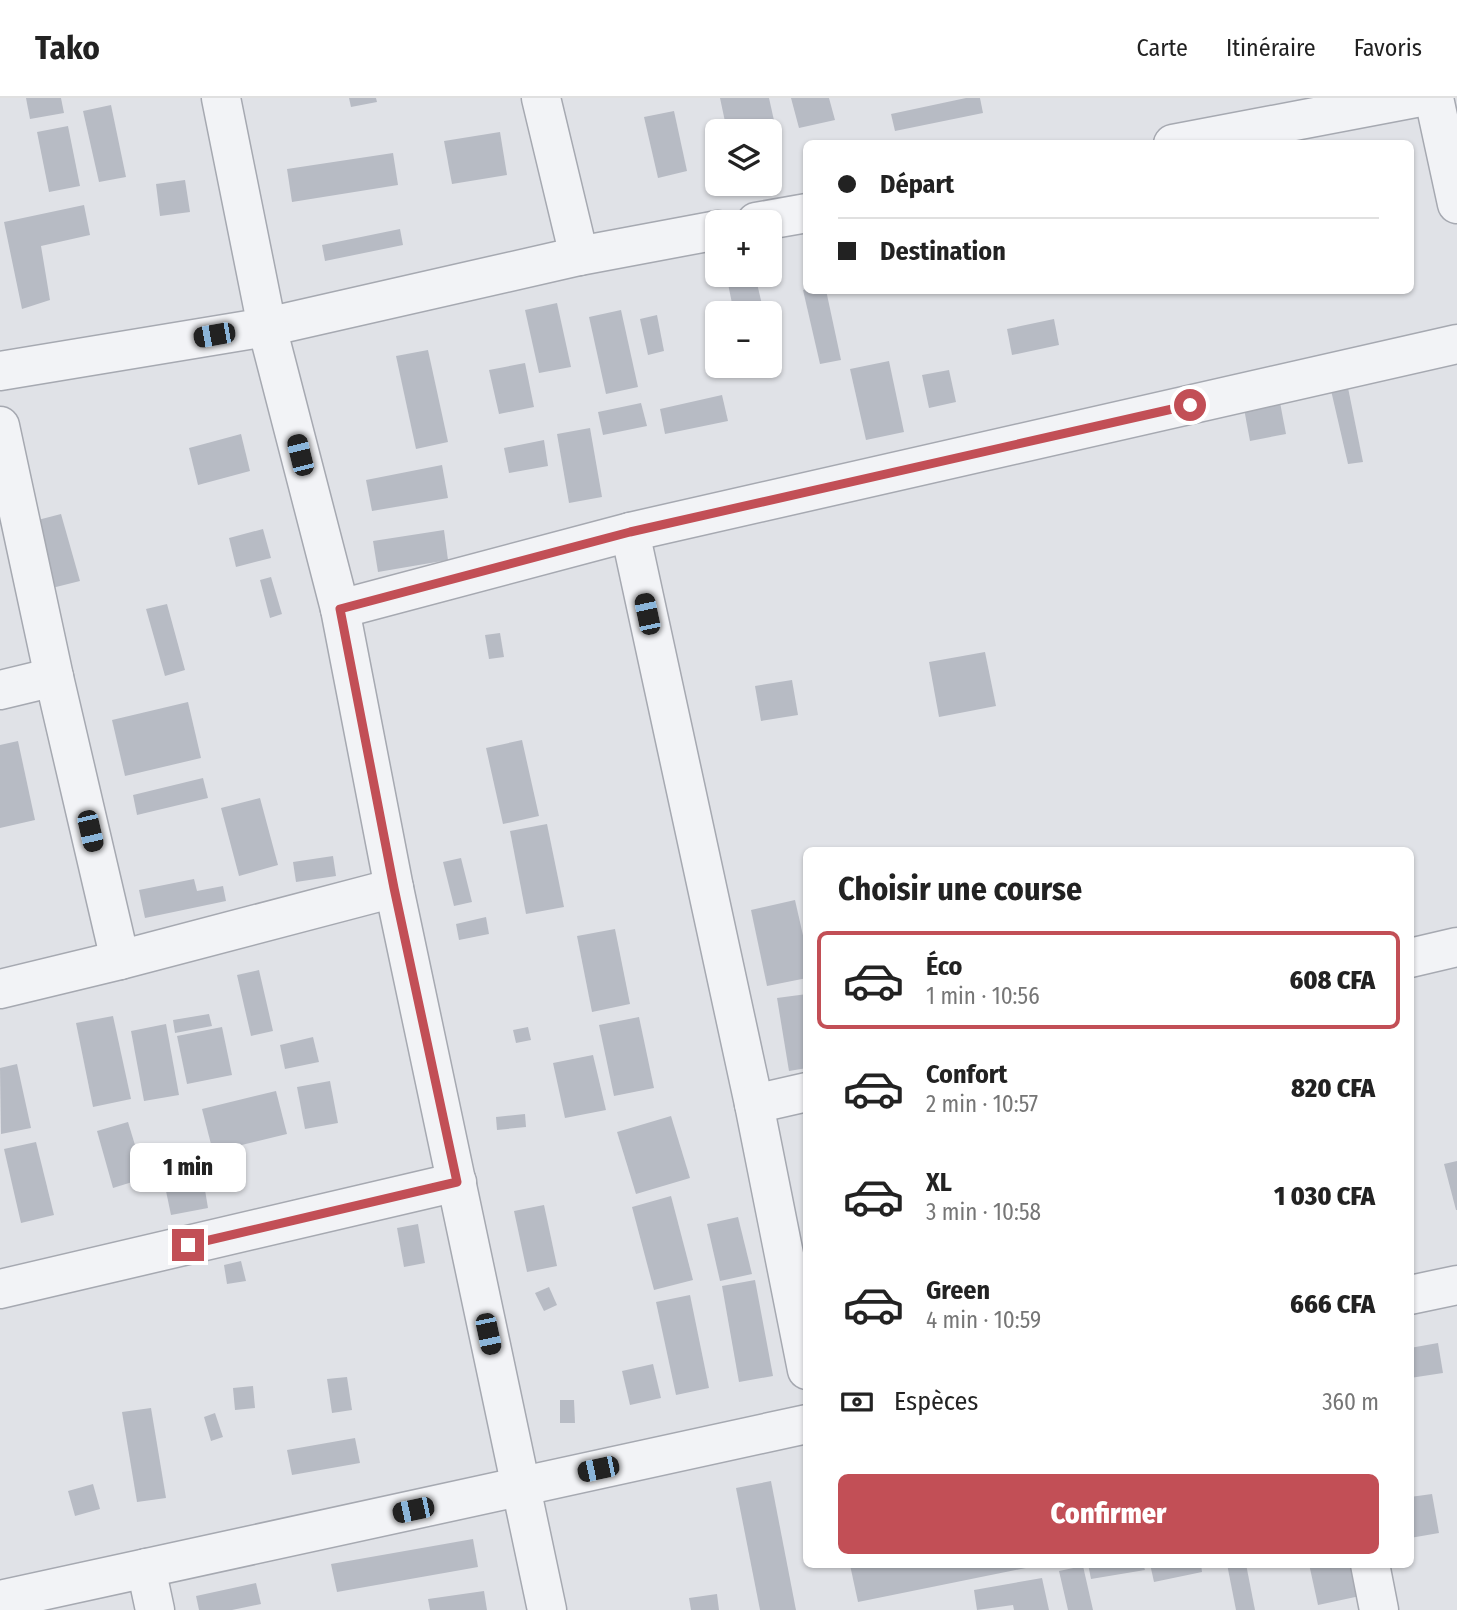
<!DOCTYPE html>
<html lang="fr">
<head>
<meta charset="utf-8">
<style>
	:root { --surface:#fff; --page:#f6f6f6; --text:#222; --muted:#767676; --line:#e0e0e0; --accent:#c24f56 }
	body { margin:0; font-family:"Fira Sans Condensed",sans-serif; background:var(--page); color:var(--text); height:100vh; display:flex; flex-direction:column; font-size:26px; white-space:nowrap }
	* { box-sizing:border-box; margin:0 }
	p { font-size:23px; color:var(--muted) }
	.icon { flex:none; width:38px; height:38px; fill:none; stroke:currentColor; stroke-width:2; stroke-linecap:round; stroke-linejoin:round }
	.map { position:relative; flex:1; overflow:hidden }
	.details { position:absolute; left:803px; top:749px; width:611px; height:721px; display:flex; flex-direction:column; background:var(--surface); border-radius:10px; box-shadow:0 2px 5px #0004 }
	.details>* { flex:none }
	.hud { position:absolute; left:803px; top:42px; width:611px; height:154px; border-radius:10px; box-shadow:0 2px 5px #0004; display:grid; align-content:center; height:154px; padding:0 35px; background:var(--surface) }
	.buttons { position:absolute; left:705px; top:21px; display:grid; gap:14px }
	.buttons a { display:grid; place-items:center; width:77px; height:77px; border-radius:10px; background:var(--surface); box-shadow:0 2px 5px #0004; font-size:35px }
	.end { position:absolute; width:32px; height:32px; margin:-16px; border:9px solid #c24f56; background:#fff; box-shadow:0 0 0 4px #fff }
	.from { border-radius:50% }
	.bubble { position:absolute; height:49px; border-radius:10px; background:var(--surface); box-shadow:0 2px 5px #0004; font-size:23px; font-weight:800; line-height:49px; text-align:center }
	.car { position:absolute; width:21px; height:42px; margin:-21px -10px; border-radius:9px; box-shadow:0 0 5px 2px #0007; background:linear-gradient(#222 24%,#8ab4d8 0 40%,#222 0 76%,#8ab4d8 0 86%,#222 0) }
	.hud b { display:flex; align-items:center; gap:24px; height:66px; font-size:26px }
	.hud b+b { border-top:2px solid var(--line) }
	.hud i { width:18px; height:18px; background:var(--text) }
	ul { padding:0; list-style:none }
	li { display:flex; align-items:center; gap:21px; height:98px; margin:0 14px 10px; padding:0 21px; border:4px solid transparent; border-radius:10px }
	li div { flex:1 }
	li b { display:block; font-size:26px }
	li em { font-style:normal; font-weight:800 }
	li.current { border-color:var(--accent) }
	li>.icon { width:63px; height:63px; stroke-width:1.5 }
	h2 { padding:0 35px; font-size:32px; line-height:84px }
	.pay { display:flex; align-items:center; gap:18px; height:77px; padding:0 35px; font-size:26px }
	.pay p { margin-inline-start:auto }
	.primary-button { display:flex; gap:14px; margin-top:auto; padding:14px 35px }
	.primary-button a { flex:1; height:80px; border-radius:10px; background:var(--accent); color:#fff; font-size:28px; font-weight:800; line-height:80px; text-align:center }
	header { display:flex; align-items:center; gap:42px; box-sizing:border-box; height:98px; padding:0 35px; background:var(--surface); border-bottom:2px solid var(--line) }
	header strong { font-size:33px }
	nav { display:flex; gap:38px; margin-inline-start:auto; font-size:24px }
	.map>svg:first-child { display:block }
</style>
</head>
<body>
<header>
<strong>Tako</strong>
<nav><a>Carte</a><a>Itinéraire</a><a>Favoris</a></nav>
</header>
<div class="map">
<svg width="1457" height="1512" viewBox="0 0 1457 1512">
	<rect width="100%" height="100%" fill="#e0e2e7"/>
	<g fill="#b7bbc4">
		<path d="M26,0h35l3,15 -34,6z"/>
		<path d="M349,0h27l1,4 -26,5z"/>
		<path d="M720,0h49l6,27 -31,6h-17z"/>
		<path d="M791,0h38l6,22 -36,8z"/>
		<path d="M966,0h14l3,15 -88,18 -4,-17z"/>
		<path d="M111,7l15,72 -27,5 -16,-71z"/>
		<path d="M674,13l13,60 -29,7 -14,-61z"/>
		<path d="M68,28l12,60 -31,6 -12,-60z"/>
		<path d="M500,34l7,43 -55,9 -8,-43z"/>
		<path d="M393,55l5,32 -106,17 -5,-33z"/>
		<path d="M185,82l5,32 -30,4 -4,-32z"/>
		<path d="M84,107l6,30 -49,11 9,54 -28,9 -18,-87z"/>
		<path d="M400,131l3,16 -78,16 -3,-16z"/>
		<path d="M746,177h9l9,38h-30l-7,-34z"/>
		<path d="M807,191l19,1 15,70 -21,4 -17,-74z"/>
		<path d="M557,205l14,64 -32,6 -14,-63z"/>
		<path d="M621,212l17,77 -32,7 -17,-77z"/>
		<path d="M657,217l7,36 -16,4 -8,-36z"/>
		<path d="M1054,221l5,26 -47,10 -5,-26z"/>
		<path d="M428,252l20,92 -32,7 -20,-93z"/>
		<path d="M889,263l15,71 -38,8 -16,-71z"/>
		<path d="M525,265l9,44 -35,7 -10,-44z"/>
		<path d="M746,268h23v1l-22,4z"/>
		<path d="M1344,270l19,94 -15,2 -21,-91z"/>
		<path d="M949,272l7,32 -27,6 -7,-33z"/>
		<path d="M1278,294l8,42 -36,7 -8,-43z"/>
		<path d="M722,297l6,26 -63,13 -5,-25z"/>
		<path d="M641,305l6,23 -44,9 -5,-23z"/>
		<path d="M590,330l12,69 -33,6 -12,-69z"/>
		<path d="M241,336l9,37 -52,14 -9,-37z"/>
		<path d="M544,342l4,26 -39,7 -5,-25z"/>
		<path d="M442,367l6,33 -76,13 -6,-31z"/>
		<path d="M61,416l19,67 -28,7 -18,-67z"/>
		<path d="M263,431l8,29 -35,9 -7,-29z"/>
		<path d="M444,432l4,30 -70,12 -5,-31z"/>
		<path d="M271,479l11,37 -12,4 -10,-38z"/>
		<path d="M167,506l18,66 -20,6 -19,-67z"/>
		<path d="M500,535l4,24 -15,2 -4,-24z"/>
		<path d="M985,554l11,54 -57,11 -10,-55z"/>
		<path d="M792,582l6,35 -37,6 -6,-35z"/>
		<path d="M188,604l13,56 -76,18 -13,-56z"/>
		<path d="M522,642l17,76 -36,8 -17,-76z"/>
		<path d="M18,643l17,79 -35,8v-83z"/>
		<path d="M203,680l5,20 -71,17 -4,-20z"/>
		<path d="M260,700l18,67 -39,11 -18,-68z"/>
		<path d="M547,726l17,83 -38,7 -16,-83z"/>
		<path d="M333,758l3,20 -40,6 -3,-20z"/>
		<path d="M461,760l11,44 -18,4 -11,-44z"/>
		<path d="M194,781l3,12 26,-5 3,15 -81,17 -6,-28z"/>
		<path d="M795,802l12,53v25l-40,8 -16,-76z"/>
		<path d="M486,819l3,17 -30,6 -3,-16z"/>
		<path d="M615,831l15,75 -38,8 -15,-76z"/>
		<path d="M259,872l14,61 -22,5 -14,-61z"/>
		<path d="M807,896v74l-18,3 -12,-73z"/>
		<path d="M209,916l3,12 -37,7 -2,-13z"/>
		<path d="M113,918l18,83 -38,8 -17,-84z"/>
		<path d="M639,919l15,71 -40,8 -15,-71z"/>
		<path d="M166,926l13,71 -35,6 -13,-70z"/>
		<path d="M222,929l10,48 -45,9 -10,-48z"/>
		<path d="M528,929l3,13 -15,3 -3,-13z"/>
		<path d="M313,939l6,25 -34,7 -5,-24z"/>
		<path d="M593,957l13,55 -41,8 -12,-55z"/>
		<path d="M17,966l14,64 -30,6 -1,-66z"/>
		<path d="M330,983l8,42 -33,6 -8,-42z"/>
		<path d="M276,993l11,43 -74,18 -11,-43z"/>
		<path d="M525,1016l1,13 -29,3 -1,-13z"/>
		<path d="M671,1018l19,62 -54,16 -19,-62z"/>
		<path d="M128,1024l17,56 -32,10 -16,-57z"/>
		<path d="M36,1044l18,73 -33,8 -17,-74z"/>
		<path d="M1457,1063v49h-1l-12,-46z"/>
		<path d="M204,1086l4,24 -37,7 -5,-24z"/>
		<path d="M671,1098l22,84 -39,10 -22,-83z"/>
		<path d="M544,1107l13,61 -30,6 -13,-61z"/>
		<path d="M738,1119l14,57 -32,7 -13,-57z"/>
		<path d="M418,1126l7,39 -21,4 -7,-39z"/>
		<path d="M241,1163l5,20 -19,3 -3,-19z"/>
		<path d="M755,1182l18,96 -34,6 -17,-96z"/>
		<path d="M549,1189l8,18 -13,6 -9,-18z"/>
		<path d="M690,1197l19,93 -33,7 -20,-93z"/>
		<path d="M1438,1245l5,30 -33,5v-30z"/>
		<path d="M653,1266l8,34 -31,7 -8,-34z"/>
		<path d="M347,1279l5,33 -20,3 -5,-34z"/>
		<path d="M253,1288l2,22 -20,2 -2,-22z"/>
		<path d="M560,1302h14l1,23h-15z"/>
		<path d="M151,1310l15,90 -29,4 -15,-90z"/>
		<path d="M215,1315l8,24 -12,4 -7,-24z"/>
		<path d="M355,1340l5,25 -68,12 -5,-25z"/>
		<path d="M771,1383l25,129h-36l-24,-122z"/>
		<path d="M93,1386l7,25 -25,7 -7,-25z"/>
		<path d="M1432,1396l7,39 -29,5v-41z"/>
		<path d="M473,1441l5,28 -141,25 -6,-28z"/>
		<path d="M1026,1466v4l-168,34 -8,-37z"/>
		<path d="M1088,1466h55l2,6 -54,9z"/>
		<path d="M1150,1466h51l1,8 -48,10z"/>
		<path d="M1227,1466h19l9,46h-19z"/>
		<path d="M1309,1466h44l7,32 -42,9z"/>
		<path d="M1083,1468l10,44h-25l-9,-39z"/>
		<path d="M1042,1480l7,32h-35l-1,-5 -36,5 -3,-20z"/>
		<path d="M256,1485l5,21 -29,6h-33l-3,-14z"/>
		<path d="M484,1493l3,19h-57l-2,-11z"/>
		<path d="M717,1496l2,16h-28l-2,-12z"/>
	</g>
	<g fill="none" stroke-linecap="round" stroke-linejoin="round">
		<defs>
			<g id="minor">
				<path d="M541,0l38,158"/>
				<path d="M1434,0l23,106"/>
				<path d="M1173,46l242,-46"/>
				<path d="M756,124l51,-9"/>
				<path d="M0,273l267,-44 312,-71 139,-26"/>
				<path d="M0,328l54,251 66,283"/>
				<path d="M630,434l124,572 53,266"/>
				<path d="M340,511l290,-77 827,-188"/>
				<path d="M0,592l54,-13"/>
				<path d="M1410,860l47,-11"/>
				<path d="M0,891l120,-29 274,-72"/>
				<path d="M754,1006l53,-12"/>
				<path d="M0,1191l457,-107"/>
				<path d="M1410,1197l47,-10"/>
				<path d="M1370,1466l9,46"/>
				<path d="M146,1470l9,42"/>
				<path d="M0,1502l807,-176"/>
			</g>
			<path id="tertiary" d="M221,0l46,229 73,282 54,279 153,722"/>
		</defs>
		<use href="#minor" stroke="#a6a9b1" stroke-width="41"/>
		<use href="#tertiary" stroke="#a6a9b1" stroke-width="41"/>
		<use href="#minor" stroke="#f2f3f6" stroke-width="38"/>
		<use href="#tertiary" stroke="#f2f3f6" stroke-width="38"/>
	</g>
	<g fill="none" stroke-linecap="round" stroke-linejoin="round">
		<path stroke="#c24f56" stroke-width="9" d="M188,1147l269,-63 -63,-294 -54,-279 290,-77 560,-127"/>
	</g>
</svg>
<div class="buttons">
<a><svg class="icon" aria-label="layers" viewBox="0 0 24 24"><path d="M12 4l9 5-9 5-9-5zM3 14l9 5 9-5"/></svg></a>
<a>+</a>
<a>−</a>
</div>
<i class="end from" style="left:1190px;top:307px"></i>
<i class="end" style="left:188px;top:1147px"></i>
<div class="bubble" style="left:130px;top:1045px;width:116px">1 min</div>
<i class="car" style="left:214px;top:237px;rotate:260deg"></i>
<i class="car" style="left:300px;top:357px;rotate:346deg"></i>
<i class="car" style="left:647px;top:516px;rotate:348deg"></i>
<i class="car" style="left:90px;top:733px;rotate:167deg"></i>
<i class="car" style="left:488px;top:1236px;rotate:168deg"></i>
<i class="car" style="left:598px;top:1371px;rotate:258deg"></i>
<i class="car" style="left:413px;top:1412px;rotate:258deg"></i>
<div class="hud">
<b><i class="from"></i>Départ</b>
<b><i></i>Destination</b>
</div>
<section class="details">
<h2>Choisir une course</h2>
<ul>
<li class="current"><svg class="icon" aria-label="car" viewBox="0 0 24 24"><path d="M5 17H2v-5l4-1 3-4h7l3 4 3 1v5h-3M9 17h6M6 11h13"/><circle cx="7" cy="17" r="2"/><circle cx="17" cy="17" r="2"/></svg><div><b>Éco</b><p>1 min · 10:56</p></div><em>608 CFA</em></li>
<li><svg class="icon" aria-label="car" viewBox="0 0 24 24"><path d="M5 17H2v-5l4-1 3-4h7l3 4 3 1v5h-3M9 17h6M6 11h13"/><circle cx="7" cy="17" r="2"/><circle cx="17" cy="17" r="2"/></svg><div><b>Confort</b><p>2 min · 10:57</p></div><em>820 CFA</em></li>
<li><svg class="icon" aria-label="car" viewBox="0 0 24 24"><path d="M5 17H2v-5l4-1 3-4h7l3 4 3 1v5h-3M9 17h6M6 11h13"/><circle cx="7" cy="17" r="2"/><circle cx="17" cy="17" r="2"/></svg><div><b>XL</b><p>3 min · 10:58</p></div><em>1 030 CFA</em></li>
<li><svg class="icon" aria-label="car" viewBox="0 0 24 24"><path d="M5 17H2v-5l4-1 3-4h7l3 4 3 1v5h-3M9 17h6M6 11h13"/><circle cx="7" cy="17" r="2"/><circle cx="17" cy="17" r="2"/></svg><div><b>Green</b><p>4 min · 10:59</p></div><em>666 CFA</em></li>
</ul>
<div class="pay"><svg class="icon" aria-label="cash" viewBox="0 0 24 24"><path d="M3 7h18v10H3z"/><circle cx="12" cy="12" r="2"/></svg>Espèces<p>360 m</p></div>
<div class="primary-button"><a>Confirmer</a></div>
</section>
</div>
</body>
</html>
